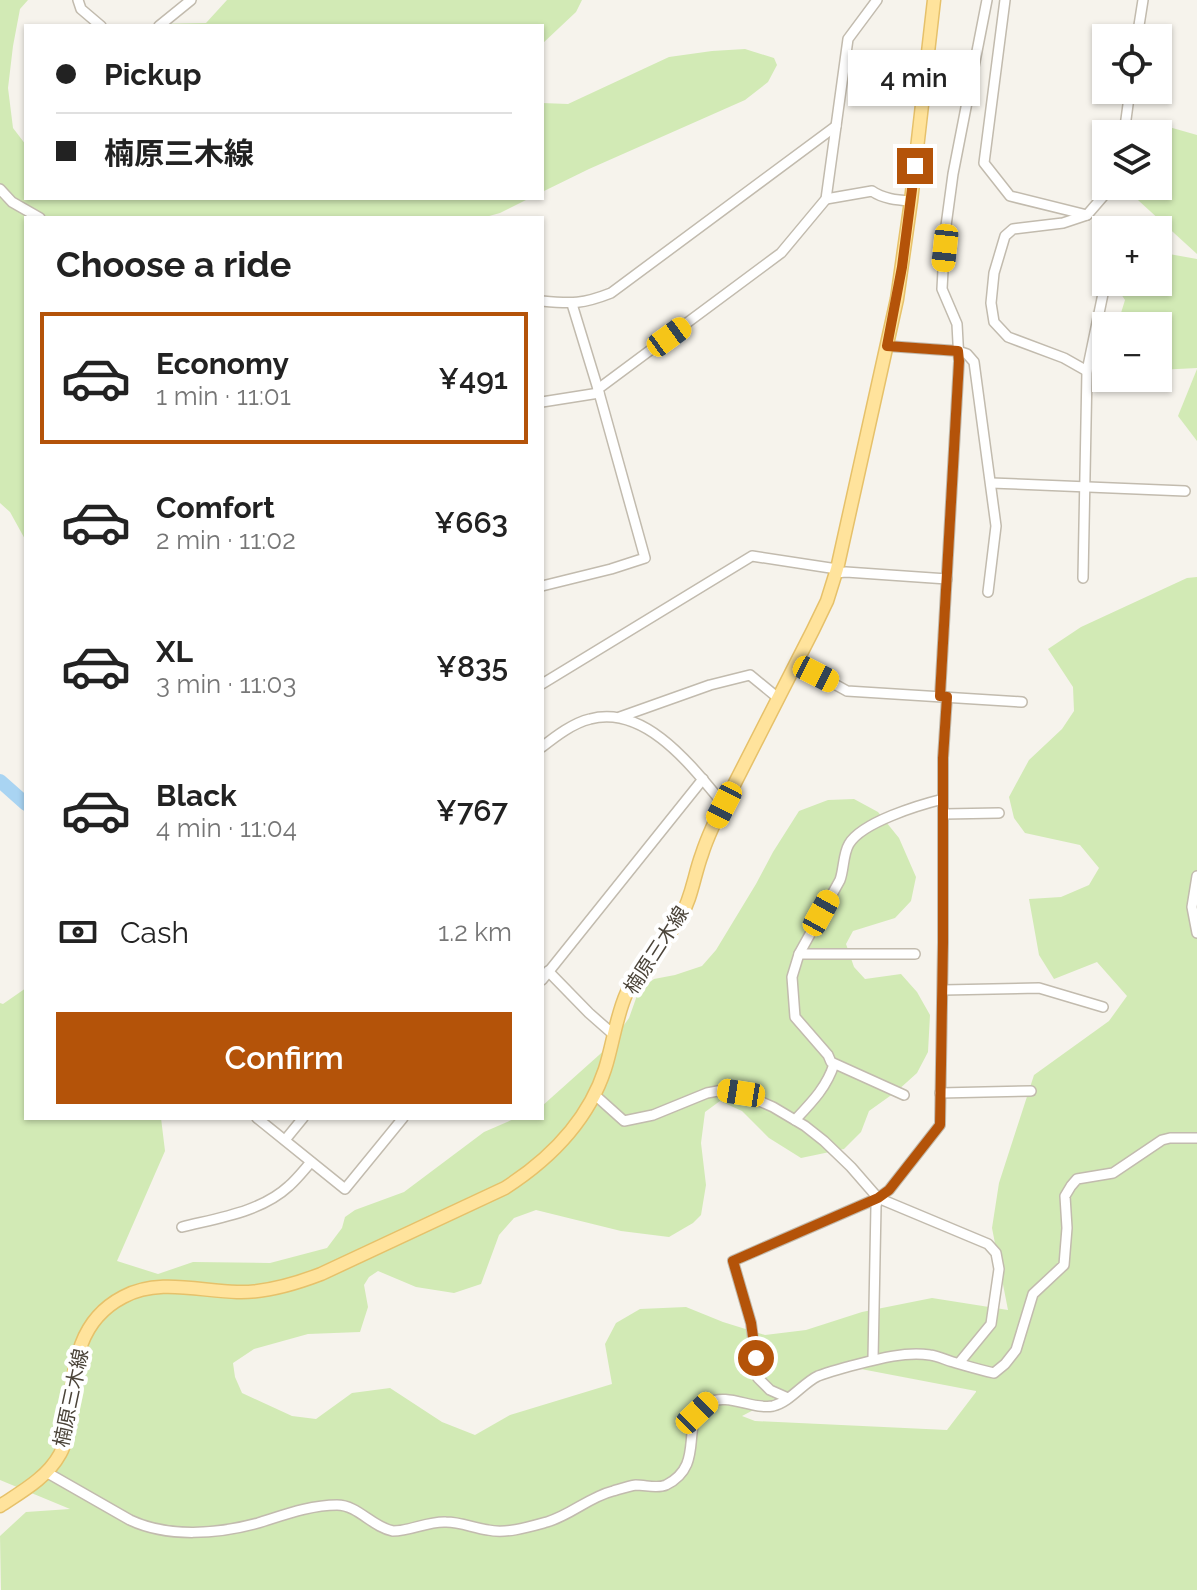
<!DOCTYPE html>
<html lang="en">
<head>
<meta charset="utf-8">
<style>
	:root { --surface:#fff; --page:#f6f6f6; --text:#222; --muted:#767676; --line:#e0e0e0; --accent:#b45309 }
	body { margin:0; font-family:Raleway,"Noto Sans JP",sans-serif; background:var(--page); color:var(--text); height:100vh; display:flex; flex-direction:column; font-size:30px; white-space:nowrap }
	* { box-sizing:border-box; margin:0 }
	p { font-size:26px; color:var(--muted) }
	.icon { flex:none; width:44px; height:44px; fill:none; stroke:currentColor; stroke-width:2; stroke-linecap:round; stroke-linejoin:round }
	.map { position:relative; flex:1; overflow:hidden }
	.panel { position:absolute; left:24px; top:216px; width:520px; height:904px; display:flex; flex-direction:column; background:var(--surface); border-radius:0px; box-shadow:0 2px 6px #0004 }
	.panel>* { flex:none }
	.banner { position:absolute; left:24px; top:24px; width:520px; height:176px; border-radius:0px; box-shadow:0 2px 6px #0004; display:grid; align-content:center; height:176px; padding:0 32px; background:var(--surface) }
	.buttons { position:absolute; left:1092px; top:24px; display:grid; gap:16px }
	.buttons a { display:grid; place-items:center; width:80px; height:80px; border-radius:0px; background:var(--surface); box-shadow:0 2px 6px #0004; font-size:40px }
	.end { position:absolute; width:36px; height:36px; margin:-18px; border:10px solid #b45309; background:#fff; box-shadow:0 0 0 4px #fff }
	.from { border-radius:50% }
	.bubble { position:absolute; height:56px; border-radius:0px; background:var(--surface); box-shadow:0 2px 6px #0004; font-size:26px; font-weight:600; line-height:56px; text-align:center }
	.car { position:absolute; width:24px; height:48px; margin:-24px -12px; border-radius:10px; box-shadow:0 0 6px 2px #0007; background:linear-gradient(#f5c518 24%,#345 0 40%,#f5c518 0 76%,#345 0 86%,#f5c518 0) }
	.banner b { display:flex; align-items:center; gap:28px; height:76px; font-size:30px }
	.banner b+b { border-top:2px solid var(--line) }
	.banner i { width:20px; height:20px; background:var(--text) }
	ul { padding:0; list-style:none }
	li { display:flex; align-items:center; gap:24px; height:132px; margin:0 16px 12px; padding:0 16px; border:4px solid transparent; border-radius:0px }
	li div { flex:1 }
	li b { display:block; font-size:30px }
	li em { font-style:normal; font-weight:600 }
	li.current { border-color:var(--accent) }
	li>.icon { width:72px; height:72px; stroke-width:1.5 }
	h2 { padding:0 32px; font-size:36px; line-height:96px }
	.pay { display:flex; align-items:center; gap:20px; height:88px; padding:0 32px; font-size:30px }
	.pay p { margin-inline-start:auto }
	.primary-button { display:flex; gap:16px; margin-top:auto; padding:16px 32px }
	.primary-button a { flex:1; height:92px; border-radius:0px; background:var(--accent); color:#fff; font-size:32px; font-weight:600; line-height:92px; text-align:center }
	.map>svg:first-child { display:block }
</style>
</head>
<body>
<div class="map">
<svg width="1197" height="1590" viewBox="0 0 1197 1590">
	<rect width="100%" height="100%" fill="#f6f3ec"/>
	<g fill="#d2eab5" fill-rule="evenodd">
		<path d="M0,0h28l-8,9 -7,37 -5,42 5,40 13,17v53h504l-30,15 -18,5h-456v323l-16,-29 -10,-9z"/>
		<path d="M227,0h355l-6,12 -34,32v-18h-394l5,-2 53,-1z"/>
		<path d="M745,49l29,9 3,7 -9,17 -23,18 -156,69 -47,23v-89l26,1 101,-47 43,-6z"/>
		<path d="M1148,121l49,14v119l-70,-64 1,-4h30v-52h-14z"/>
		<path d="M1158,252l39,7v109l-39,2v-44h-41l8,-26 -12,-18h45z"/>
		<path d="M1197,369v72l-19,-25z"/>
		<path d="M1197,577v1013h-1196l-1,-54 26,-24 44,-3 -70,-29v-477l3,1 23,-16v130h135l4,33 -48,110 41,13 35,-12 77,1 57,-15 15,-20 3,-11 10,-7 49,-18 80,-60 32,-14h26v-12l66,-59 21,-29 10,-28 15,-11 21,-4 27,-9 14,-16 40,-66 17,-32 26,-41 29,-11 26,-1 24,13 21,26 17,39 -5,24 -16,17 -42,13 -7,13 8,23 11,12 36,-5 16,18 13,23 -2,37 -11,21 -20,18 -28,20 -8,21 -17,17 -43,9 -32,-20 -27,-27 -22,-10 -15,11 -4,31 5,42 -5,30 -8,8 -24,14 -48,-6 -85,-21 -22,8 -15,17 -18,49 -27,9 -38,-6 -38,-16 -9,6 -5,8 4,22 -8,25 -52,2 -54,15 -21,14 2,14 7,16 50,23 24,3 36,-26 38,-5 52,34 33,13 35,-20 102,-31 -7,-40 11,-21 24,-14 46,-2 37,15 42,13 41,-5 56,-18 70,-14 76,12 -16,-82 7,-45 35,-108 75,-54 18,-25 -30,-34 -43,17 -15,-24 -10,-56 32,-2 28,-12 10,-17 -19,-23 -55,-12 -11,-15 -5,-21 20,-37 33,-31 12,-18 -1,-24 -25,-38 33,-22 106,-49zM840,1365l136,26v1l-29,38 -192,-9 -13,-5z"/>
	</g>
	<g fill="none" stroke-linecap="round" stroke-linejoin="round">
		<path stroke="#a9d4f2" stroke-width="14" d="M0,781l26,23"/>
		<defs>
			<g id="minor">
				<path d="M78,0l3,9 20,17"/>
				<path d="M1005,0l-21,163 26,33 77,19"/>
				<path d="M159,26l32,-26"/>
				<path d="M1137,38l6,-38"/>
				<path d="M1124,134l6,-44"/>
				<path d="M0,189l12,13 28,16"/>
				<path d="M826,199l46,-8c11,8 26,9 39,10"/>
				<path d="M542,301c30,3 41,3 69,-8l225,-167"/>
				<path d="M887,346l71,5 9,3 7,8 22,164 -8,66"/>
				<path d="M1087,371l-23,-13 -56,-21 -14,-15 -3,-19 3,-30 11,-37 8,-7 50,-6 24,-8 25,-29"/>
				<path d="M598,389l183,-136 45,-54 22,-160 29,-39"/>
				<path d="M542,402l57,-9"/>
				<path d="M991,483l194,8"/>
				<path d="M836,573l10,-1 101,7"/>
				<path d="M1083,578l4,-207 17,-82"/>
				<path d="M542,586l69,-17 34,-11 -47,-169 -26,-85"/>
				<path d="M796,663l51,28 175,11"/>
				<path d="M542,684l210,-128 85,13"/>
				<path d="M940,696l19,-335 -2,-37 -15,-35 3,-56 8,-59 34,-174"/>
				<path d="M620,717l90,-32 40,-10 28,23"/>
				<path d="M542,747c14,-11 31,-24 48,-28 56,-15 103,49 134,86"/>
				<path d="M944,814l55,-1"/>
				<path d="M1197,876l-5,31 5,26"/>
				<path d="M799,954h116"/>
				<path d="M548,971l41,42 25,22"/>
				<path d="M542,980l161,-201"/>
				<path d="M943,990l96,-2 64,19"/>
				<path d="M940,1093l91,-2"/>
				<path d="M595,1095l29,26 29,-6 54,-22 16,-3 18,3 32,14 32,19 19,15 27,26 27,31 110,46 8,9 3,16 -8,55 -32,39"/>
				<path d="M904,1095l-73,-33 -3,-7 -33,-38 -3,-40 7,-23 41,-74c4,-11 3,-26 9,-36 13,-22 70,-39 94,-45"/>
				<path d="M257,1118l88,71 58,-71"/>
				<path d="M795,1120c16,-17 32,-33 39,-56"/>
				<path d="M285,1140l18,-22"/>
				<path d="M182,1227c36,-9 79,-15 107,-41 8,-7 15,-16 22,-24"/>
				<path d="M873,1359l3,-153 2,-8"/>
				<path d="M788,1398l-18,-8 -12,-12 -7,-55 -18,-62 145,-63 11,-8 51,-65 3,-183v-184l4,-61"/>
				<path d="M46,1472l84,48c38,18 88,14 128,3 26,-8 52,-18 79,-18 21,0 35,22 56,26 18,0 35,-10 53,-9 14,0 28,6 42,8 18,4 41,-3 59,-8 24,-7 42,-25 66,-31 7,-2 16,-5 23,-6 10,0 21,4 30,0 42,-21 11,-64 42,-82 19,-11 44,7 65,3 17,-4 30,-23 45,-30 10,-4 19,-6 29,-9 27,-7 56,-16 83,-12 9,1 15,5 23,7 14,4 27,8 41,11l11,-9 11,-14 17,-56 31,-29 3,-37 -2,-32 6,-10 6,-7 36,-6 49,-33 8,-2h27"/>
			</g>
			<path id="major" d="M0,1506c21,-14 47,-28 60,-52 7,-12 7,-27 9,-41 5,-47 8,-92 54,-116 35,-19 76,-6 114,-5 29,1 58,-8 84,-18l184,-86c45,-29 83,-67 100,-119 8,-25 11,-53 22,-77 12,-28 38,-48 53,-74 12,-20 14,-43 22,-64 3,-10 7,-19 11,-28l100,-196 14,-29 10,-32 60,-270 14,-98 23,-201"/>
		</defs>
		<use href="#minor" stroke="#c2bbae" stroke-width="12"/>
		<use href="#major" stroke="#e6c16a" stroke-width="15"/>
		<use href="#minor" stroke="#fff" stroke-width="9"/>
		<use href="#major" stroke="#ffe39c" stroke-width="12"/>
	</g>
	<g fill="none" stroke-linecap="round" stroke-linejoin="round">
		<path stroke="#b45309" stroke-width="10" d="M756,1358l-5,-35 -18,-62 145,-63 11,-8 51,-65 3,-182v-185l4,-61 -7,-1 19,-335 -1,-10 -71,-5 15,-79 13,-101"/>
	</g>
	<g text-anchor="middle" dominant-baseline="central" stroke-width="8" stroke-linejoin="round" paint-order="stroke">
		<g font-size="20" fill="#4b4439" stroke="#fff">
			<text transform="translate(656 950) rotate(-57)">楠原三木線</text>
			<text transform="translate(71 1398) rotate(-78)">楠原三木線</text>
		</g>
	</g>
</svg>
<div class="buttons">
<a><svg class="icon" aria-label="locate" viewBox="0 0 24 24"><circle cx="12" cy="12" r="6"/><path d="M12 2v4M12 18v4M2 12h4M18 12h4"/></svg></a>
<a><svg class="icon" aria-label="layers" viewBox="0 0 24 24"><path d="M12 4l9 5-9 5-9-5zM3 14l9 5 9-5"/></svg></a>
<a>+</a>
<a>−</a>
</div>
<i class="end from" style="left:756px;top:1358px"></i>
<i class="end" style="left:915px;top:166px"></i>
<div class="bubble" style="left:848px;top:50px;width:132px">4 min</div>
<i class="car" style="left:945px;top:248px;rotate:186deg"></i>
<i class="car" style="left:669px;top:337px;rotate:54deg"></i>
<i class="car" style="left:816px;top:674px;rotate:117deg"></i>
<i class="car" style="left:724px;top:805px;rotate:207deg"></i>
<i class="car" style="left:821px;top:913px;rotate:29deg"></i>
<i class="car" style="left:741px;top:1093px;rotate:279deg"></i>
<i class="car" style="left:697px;top:1413px;rotate:46deg"></i>
<div class="banner">
<b><i class="from"></i>Pickup</b>
<b><i></i>楠原三木線</b>
</div>
<section class="panel">
<h2>Choose a ride</h2>
<ul>
<li class="current"><svg class="icon" aria-label="car" viewBox="0 0 24 24"><path d="M5 17H2v-5l4-1 3-4h7l3 4 3 1v5h-3M9 17h6M6 11h13"/><circle cx="7" cy="17" r="2"/><circle cx="17" cy="17" r="2"/></svg><div><b>Economy</b><p>1 min · 11:01</p></div><em>¥491</em></li>
<li><svg class="icon" aria-label="car" viewBox="0 0 24 24"><path d="M5 17H2v-5l4-1 3-4h7l3 4 3 1v5h-3M9 17h6M6 11h13"/><circle cx="7" cy="17" r="2"/><circle cx="17" cy="17" r="2"/></svg><div><b>Comfort</b><p>2 min · 11:02</p></div><em>¥663</em></li>
<li><svg class="icon" aria-label="car" viewBox="0 0 24 24"><path d="M5 17H2v-5l4-1 3-4h7l3 4 3 1v5h-3M9 17h6M6 11h13"/><circle cx="7" cy="17" r="2"/><circle cx="17" cy="17" r="2"/></svg><div><b>XL</b><p>3 min · 11:03</p></div><em>¥835</em></li>
<li><svg class="icon" aria-label="car" viewBox="0 0 24 24"><path d="M5 17H2v-5l4-1 3-4h7l3 4 3 1v5h-3M9 17h6M6 11h13"/><circle cx="7" cy="17" r="2"/><circle cx="17" cy="17" r="2"/></svg><div><b>Black</b><p>4 min · 11:04</p></div><em>¥767</em></li>
</ul>
<div class="pay"><svg class="icon" aria-label="cash" viewBox="0 0 24 24"><path d="M3 7h18v10H3z"/><circle cx="12" cy="12" r="2"/></svg>Cash<p>1.2 km</p></div>
<div class="primary-button"><a>Confirm</a></div>
</section>
</div>
</body>
</html>
